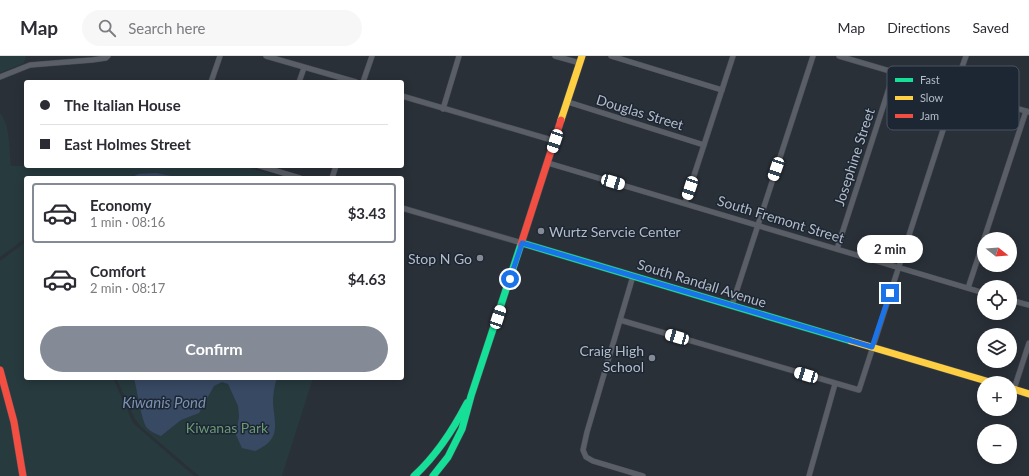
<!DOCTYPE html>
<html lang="en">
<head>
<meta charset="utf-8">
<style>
	:root { --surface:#fff; --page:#f7f7f7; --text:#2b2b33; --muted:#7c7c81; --line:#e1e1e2; --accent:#848b96 }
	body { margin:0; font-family:Lato,sans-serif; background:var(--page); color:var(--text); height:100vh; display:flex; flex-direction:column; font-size:15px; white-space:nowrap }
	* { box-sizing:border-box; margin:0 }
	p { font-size:13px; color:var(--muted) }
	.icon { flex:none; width:22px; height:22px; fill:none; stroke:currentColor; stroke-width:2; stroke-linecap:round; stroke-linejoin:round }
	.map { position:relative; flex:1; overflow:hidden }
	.details { position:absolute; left:24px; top:120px; width:380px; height:204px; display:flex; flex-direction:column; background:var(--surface); border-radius:4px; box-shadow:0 2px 10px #0003 }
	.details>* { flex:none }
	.banner { position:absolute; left:24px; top:24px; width:380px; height:88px; border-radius:4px; box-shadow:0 2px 10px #0003; display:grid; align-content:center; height:88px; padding:0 16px; background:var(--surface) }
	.needle { width:26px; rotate:107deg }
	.controls { position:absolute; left:977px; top:176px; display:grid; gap:8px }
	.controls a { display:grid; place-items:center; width:40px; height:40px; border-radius:50%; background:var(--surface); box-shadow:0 2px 10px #0003; font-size:20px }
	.end { position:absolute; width:18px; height:18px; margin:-9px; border:5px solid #1a73e8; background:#fff; box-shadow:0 0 0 2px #fff }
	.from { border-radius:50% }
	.bubble { position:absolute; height:28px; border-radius:14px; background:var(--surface); box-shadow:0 2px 10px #0003; font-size:13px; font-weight:700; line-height:28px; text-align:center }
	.car { position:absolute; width:12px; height:24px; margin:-12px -6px; border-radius:5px; box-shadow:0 0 3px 1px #0007; background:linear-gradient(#fff 24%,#345 0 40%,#fff 0 76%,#345 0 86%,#fff 0) }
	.banner b { display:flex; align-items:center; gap:14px; height:38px; font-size:15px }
	.banner b+b { border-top:1px solid var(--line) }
	.banner i { width:10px; height:10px; background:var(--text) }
	ul { padding:7px 0 0; list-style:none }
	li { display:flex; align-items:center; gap:12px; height:60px; margin:0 8px 6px; padding:0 8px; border:2px solid transparent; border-radius:4px }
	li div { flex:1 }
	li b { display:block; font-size:15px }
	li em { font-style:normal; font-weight:700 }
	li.active { border-color:var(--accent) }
	li>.icon { width:36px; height:36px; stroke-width:1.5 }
	.primary-button { display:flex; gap:8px; margin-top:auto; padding:8px 16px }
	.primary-button a { flex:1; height:46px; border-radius:24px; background:var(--accent); color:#fff; font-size:16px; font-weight:700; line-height:46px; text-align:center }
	header { display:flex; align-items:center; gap:24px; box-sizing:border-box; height:56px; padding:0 20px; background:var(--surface); border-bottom:1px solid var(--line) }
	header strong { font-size:19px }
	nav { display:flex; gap:22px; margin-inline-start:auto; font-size:14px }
	.search { width:280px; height:36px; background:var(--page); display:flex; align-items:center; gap:10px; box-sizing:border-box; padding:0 14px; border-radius:22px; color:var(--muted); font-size:15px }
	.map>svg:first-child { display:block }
</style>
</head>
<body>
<header>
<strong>Map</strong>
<div class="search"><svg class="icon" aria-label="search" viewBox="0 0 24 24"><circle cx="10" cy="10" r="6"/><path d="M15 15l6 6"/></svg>Search here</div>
<nav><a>Map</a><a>Directions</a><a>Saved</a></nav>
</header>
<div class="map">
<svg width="1029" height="420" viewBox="0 0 1029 420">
	<rect width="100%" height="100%" fill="#2a3038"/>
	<g fill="#273a3e">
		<path d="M0,0h26l-2,7 -24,10z"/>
		<path d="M0,57c11,14 9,37 11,53h232l39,12h-256v60l-26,19z"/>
		<path d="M26,186v136h87l20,45 61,53h-194v-215z"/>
		<path d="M116,322h197l-31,98h-83l-59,-50 -5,-7z"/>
	</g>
	<g fill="#384963">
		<path d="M156,117l15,3 2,2h-42l7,-4z"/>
		<path d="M134,322h143c-3,8 -4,17 -4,25 2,24 8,36 -18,48l-13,-3 -6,-13 3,-19 -1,-10 -10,-22 -6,-2 -8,4 -15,27 -18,7 -20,16c-5,-2 -10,-4 -14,-8 -6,-8 -10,-39 -13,-50z"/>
	</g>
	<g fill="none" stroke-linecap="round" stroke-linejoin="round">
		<defs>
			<g id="street">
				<path d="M266,0l90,26"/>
				<path d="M555,0l25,7"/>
				<path d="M611,0l111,34"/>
				<path d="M839,0l190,56"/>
				<path d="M0,21l30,-12 62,-5 14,-2 2,-2"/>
				<path d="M211,26l9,-26"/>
				<path d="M299,26l5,-14"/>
				<path d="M363,26l9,-26"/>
				<path d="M402,40l153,45"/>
				<path d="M568,46l136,43"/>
				<path d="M443,53l16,-53"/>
				<path d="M548,107l436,130"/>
				<path d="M260,110l40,12"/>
				<path d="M332,122l4,-12"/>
				<path d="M685,147l48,-147"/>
				<path d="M402,152l120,35"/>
				<path d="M984,183l42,-128"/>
				<path d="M837,193l57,-176"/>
				<path d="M633,220l-46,156 -4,18 3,7 7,4 50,15"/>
				<path d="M968,232l16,-48"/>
				<path d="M1010,244l19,5"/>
				<path d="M732,249l81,-249"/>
				<path d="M620,264l239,70 95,-294v-6l12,-34"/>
				<path d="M1014,333l15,-46"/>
				<path d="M809,420l26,-92"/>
			</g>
			<g id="fast">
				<path d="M522,187l329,98"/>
				<path d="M414,420c23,-21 39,-46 53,-73"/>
				<path d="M433,420l15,-19 14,-28 9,-33 50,-152"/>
			</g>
			<g id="slow">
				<path d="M561,64l21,-64"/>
				<path d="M851,285l142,42"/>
				<path d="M1010,332l19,6"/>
			</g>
			<g id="jam">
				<path d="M521,188l40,-124"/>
				<path d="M0,314l14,52 9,54"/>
			</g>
		</defs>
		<use href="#street" stroke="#484c53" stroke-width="6"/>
		<use href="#fast" stroke="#484c53" stroke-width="8"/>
		<use href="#slow" stroke="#484c53" stroke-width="8"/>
		<use href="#jam" stroke="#484c53" stroke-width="8"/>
		<use href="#street" stroke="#5a5e66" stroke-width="5"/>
		<use href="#fast" stroke="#16e098" stroke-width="7"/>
		<use href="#slow" stroke="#ffcf43" stroke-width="7"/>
		<use href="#jam" stroke="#f24e42" stroke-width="7"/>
	</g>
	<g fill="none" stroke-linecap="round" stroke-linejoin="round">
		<path stroke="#1a73e8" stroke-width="5" d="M510,223l12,-36 350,104 18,-54"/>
	</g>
	<g fill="#848b96" stroke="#1d2633" stroke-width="1.5">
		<circle cx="541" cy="175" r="4"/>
		<circle cx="480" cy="202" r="4"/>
		<circle cx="652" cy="302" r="4"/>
	</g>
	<g text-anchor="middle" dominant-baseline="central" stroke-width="3" stroke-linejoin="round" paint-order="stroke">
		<g font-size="14" fill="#b4bcc9" stroke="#1d2633">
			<text transform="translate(640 56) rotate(17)">Douglas Street</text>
			<text transform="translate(854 101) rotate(-72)">Josephine Street</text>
			<text transform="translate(781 163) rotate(17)">South Fremont Street</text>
			<text transform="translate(702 227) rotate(17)">South Randall Avenue</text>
		</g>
		<g font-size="14" fill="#b4bcc9" stroke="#1d2633" text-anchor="end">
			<text x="549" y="175" text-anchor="start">Wurtz Servcie Center</text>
			<text x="472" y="202">Stop N Go</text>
			<text x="644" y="294">Craig High<tspan x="644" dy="16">School</tspan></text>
		</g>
		<g font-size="14" fill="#6b9a76" stroke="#1d2633">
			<text x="227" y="371">Kiwanas Park</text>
		</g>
		<g font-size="15" font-style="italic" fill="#7c92b1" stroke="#1d2633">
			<text x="164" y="346">Kiwanis Pond</text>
		</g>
	</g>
	<rect x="887" y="10" width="132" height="64" rx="6" fill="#1d2633" stroke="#4a5360" stroke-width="1"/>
	<rect x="895" y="22" width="18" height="4" fill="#16e098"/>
	<rect x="895" y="40" width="18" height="4" fill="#ffcf43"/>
	<rect x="895" y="58" width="18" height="4" fill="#f24e42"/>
	<g font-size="11" fill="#b4bcc9">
		<text x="920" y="28">Fast</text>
		<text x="920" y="46">Slow</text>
		<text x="920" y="64">Jam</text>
	</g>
</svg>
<div class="controls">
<a><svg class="needle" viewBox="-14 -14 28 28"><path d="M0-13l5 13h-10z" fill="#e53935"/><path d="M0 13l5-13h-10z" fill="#7c7c81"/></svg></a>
<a><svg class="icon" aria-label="locate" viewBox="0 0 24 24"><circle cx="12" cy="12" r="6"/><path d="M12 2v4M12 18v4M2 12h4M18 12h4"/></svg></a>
<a><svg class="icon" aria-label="layers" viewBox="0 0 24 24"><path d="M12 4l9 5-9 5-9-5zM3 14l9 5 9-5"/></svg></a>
<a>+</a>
<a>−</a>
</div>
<i class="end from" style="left:510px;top:223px"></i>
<i class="end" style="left:890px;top:237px"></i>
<div class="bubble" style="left:857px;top:179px;width:66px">2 min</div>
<i class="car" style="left:555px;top:85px;rotate:198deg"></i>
<i class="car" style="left:776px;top:113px;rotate:199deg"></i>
<i class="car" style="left:613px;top:126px;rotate:106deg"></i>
<i class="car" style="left:690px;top:132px;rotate:198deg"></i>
<i class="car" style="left:498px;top:261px;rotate:18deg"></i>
<i class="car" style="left:677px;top:281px;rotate:286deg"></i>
<i class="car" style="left:806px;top:319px;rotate:287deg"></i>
<div class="banner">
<b><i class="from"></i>The Italian House</b>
<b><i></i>East Holmes Street</b>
</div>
<section class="details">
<ul>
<li class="active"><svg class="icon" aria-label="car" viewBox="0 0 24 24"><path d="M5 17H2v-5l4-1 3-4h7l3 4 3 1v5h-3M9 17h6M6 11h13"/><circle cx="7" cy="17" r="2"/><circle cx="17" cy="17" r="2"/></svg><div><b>Economy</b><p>1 min · 08:16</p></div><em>$3.43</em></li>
<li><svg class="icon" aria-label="car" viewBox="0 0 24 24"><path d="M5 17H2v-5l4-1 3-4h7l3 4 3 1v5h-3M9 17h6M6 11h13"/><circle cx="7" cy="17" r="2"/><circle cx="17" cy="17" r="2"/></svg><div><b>Comfort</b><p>2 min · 08:17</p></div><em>$4.63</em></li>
</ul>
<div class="primary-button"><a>Confirm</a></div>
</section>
</div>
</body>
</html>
